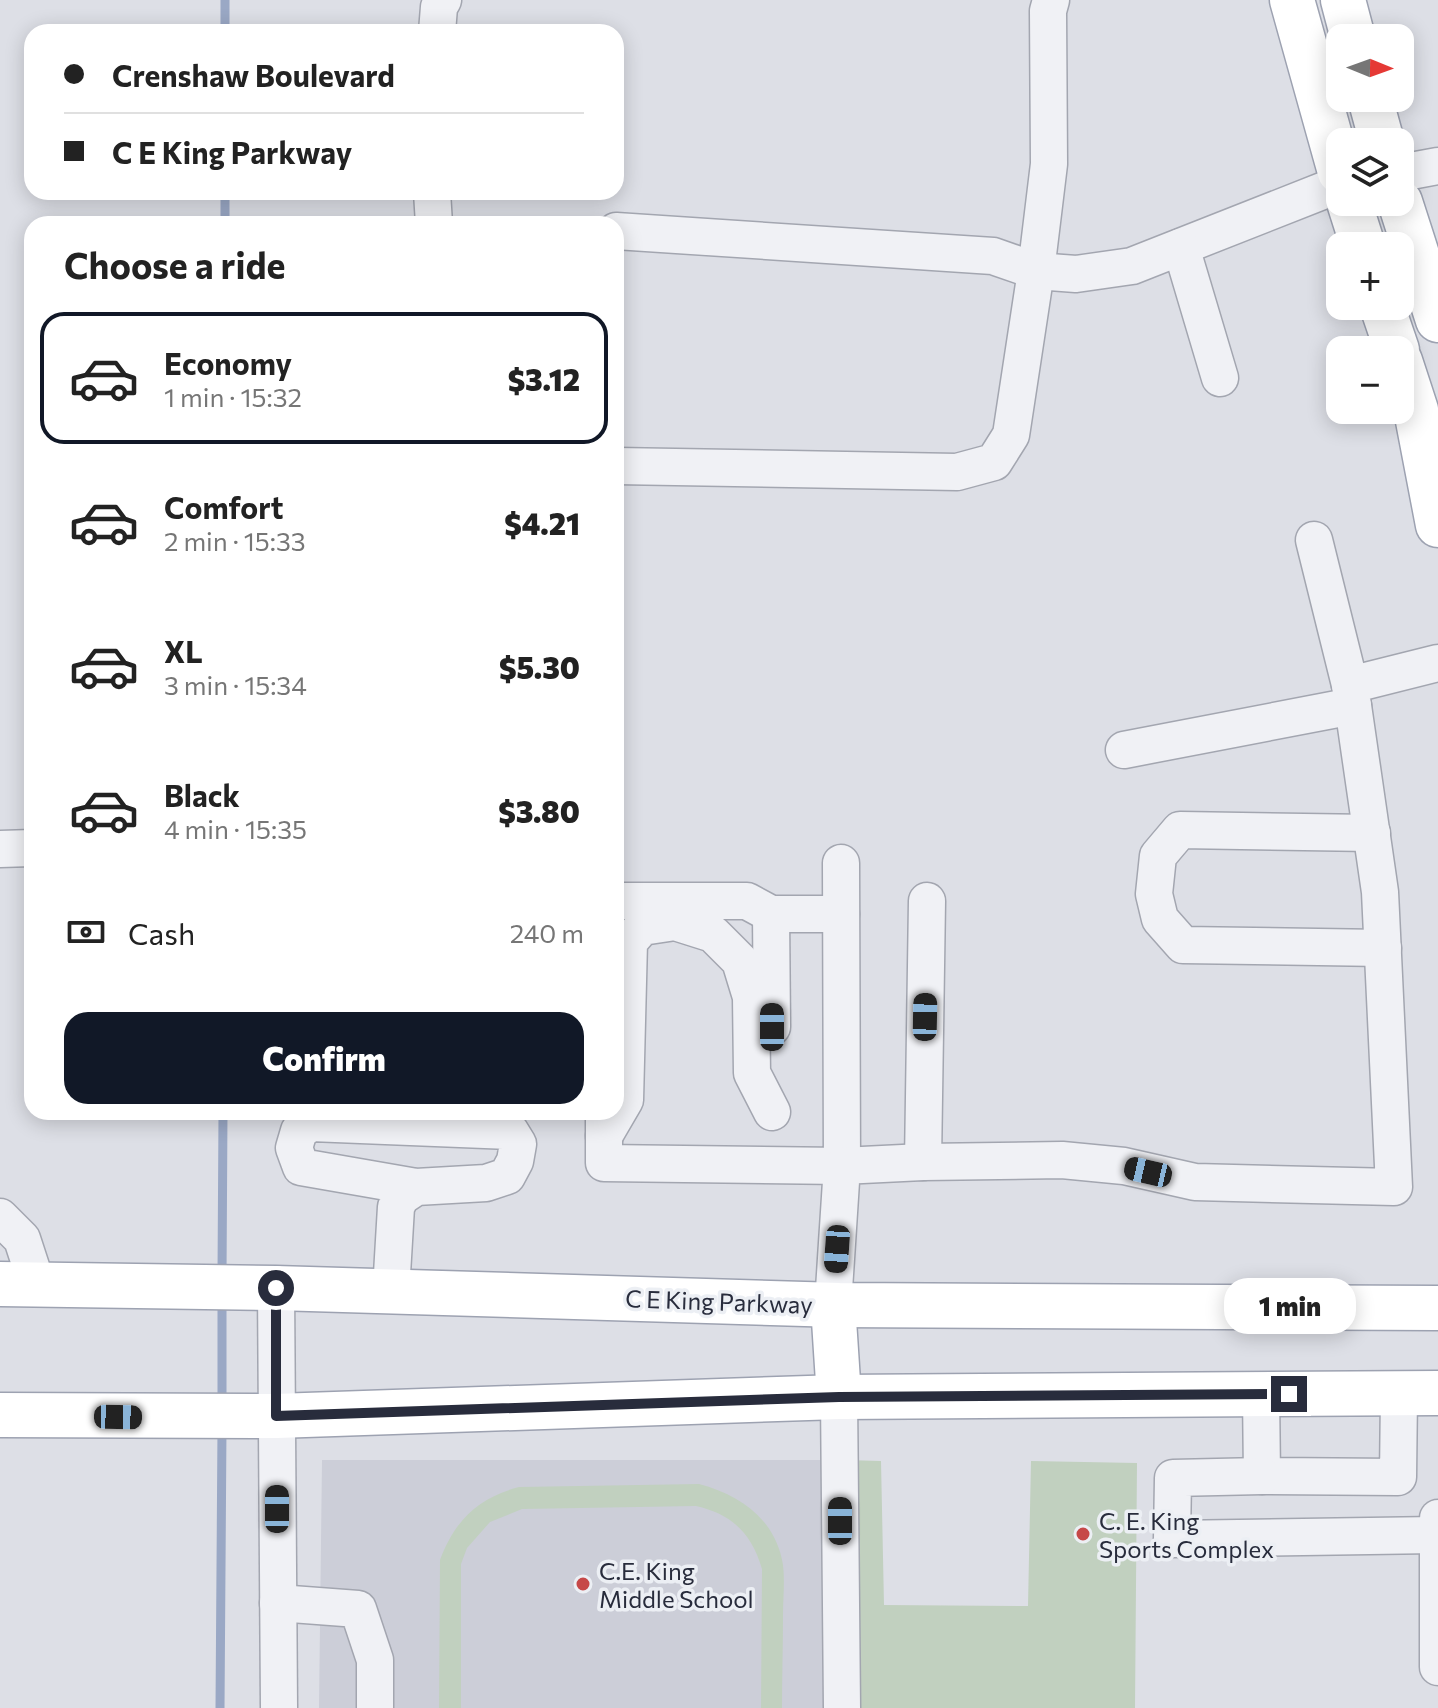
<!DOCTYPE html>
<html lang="en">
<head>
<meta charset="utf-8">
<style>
	:root { --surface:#fff; --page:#f6f6f6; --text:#222; --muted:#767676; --line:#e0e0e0; --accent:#111827 }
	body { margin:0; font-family:Commissioner,sans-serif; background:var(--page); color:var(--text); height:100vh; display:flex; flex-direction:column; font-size:30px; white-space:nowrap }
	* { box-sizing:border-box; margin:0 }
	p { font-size:26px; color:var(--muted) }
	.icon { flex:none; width:44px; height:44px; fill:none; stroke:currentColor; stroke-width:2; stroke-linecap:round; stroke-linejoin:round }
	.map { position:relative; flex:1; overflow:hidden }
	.side { position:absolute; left:24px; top:216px; width:600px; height:904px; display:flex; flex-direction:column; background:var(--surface); border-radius:24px; box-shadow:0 4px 20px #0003 }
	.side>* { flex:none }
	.top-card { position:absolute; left:24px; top:24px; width:600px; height:176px; border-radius:24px; box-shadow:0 4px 20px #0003; display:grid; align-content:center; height:176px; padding:0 40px; background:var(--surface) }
	.needle { width:52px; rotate:91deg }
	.tools { position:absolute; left:1326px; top:24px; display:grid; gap:16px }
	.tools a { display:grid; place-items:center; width:88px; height:88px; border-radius:16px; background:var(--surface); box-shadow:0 4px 20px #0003; font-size:40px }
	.end { position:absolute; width:36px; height:36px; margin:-18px; border:10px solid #282c3c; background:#fff; box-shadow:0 0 0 4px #fff }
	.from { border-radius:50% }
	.bubble { position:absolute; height:56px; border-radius:24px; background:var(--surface); box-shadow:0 4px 20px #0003; font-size:26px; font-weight:800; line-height:56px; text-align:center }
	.car { position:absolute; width:24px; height:48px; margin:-24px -12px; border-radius:10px; box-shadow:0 0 6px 2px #0007; background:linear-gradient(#222 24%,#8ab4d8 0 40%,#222 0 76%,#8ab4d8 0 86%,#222 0) }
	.top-card b { display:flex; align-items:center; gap:28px; height:76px; font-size:30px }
	.top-card b+b { border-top:2px solid var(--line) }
	.top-card i { width:20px; height:20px; background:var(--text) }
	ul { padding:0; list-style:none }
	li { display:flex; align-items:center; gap:24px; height:132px; margin:0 16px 12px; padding:0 24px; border:4px solid transparent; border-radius:24px }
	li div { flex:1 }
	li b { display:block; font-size:30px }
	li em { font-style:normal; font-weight:800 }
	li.on { border-color:var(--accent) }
	li>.icon { width:72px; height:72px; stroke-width:1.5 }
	h2 { padding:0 40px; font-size:36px; line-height:96px }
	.pay { display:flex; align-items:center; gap:20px; height:88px; padding:0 40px; font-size:30px }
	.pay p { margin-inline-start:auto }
	.primary-button { display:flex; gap:16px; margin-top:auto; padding:16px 40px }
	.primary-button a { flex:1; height:92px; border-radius:24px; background:var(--accent); color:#fff; font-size:32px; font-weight:800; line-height:92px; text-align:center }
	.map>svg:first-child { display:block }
</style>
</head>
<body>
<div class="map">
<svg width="1438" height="1708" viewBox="0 0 1438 1708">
	<rect width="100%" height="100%" fill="#dddfe6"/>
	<path fill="#ccced8" d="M322,1460h523l-1,248h-525z"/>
	<g fill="#c1d0bf">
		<path d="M845,1460l36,1 3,144 144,1 3,-145 106,2 -2,245h-291z"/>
		<path d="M699,1484c42,11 77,36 84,81 2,16 0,34 0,50 0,31 -1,62 -1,93h-21l1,-139c-10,-35 -30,-55 -66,-63l-174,3 -32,13 -23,26 -6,16v144h-22l1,-148c15,-40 38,-62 79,-73z"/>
	</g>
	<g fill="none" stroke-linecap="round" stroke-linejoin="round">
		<g stroke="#9aa8c5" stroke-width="9">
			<path d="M225,32v-32"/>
			<path d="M225,224v-32"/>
			<path d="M222,1277l1,-165"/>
			<path d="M222,1405v-106"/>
			<path d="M220,1708l2,-281"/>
		</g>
		<defs>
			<g id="minor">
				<path d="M437,32l2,-25 4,-7"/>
				<path d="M1400,173l38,-7"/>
				<path d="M432,192l2,32"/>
				<path d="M616,231l377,25 43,15 40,3 56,-8 208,-82"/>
				<path d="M1181,247l39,131"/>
				<path d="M616,466l341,6 37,-10 17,-27 25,-164 13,-107 -1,-153 3,-11"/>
				<path d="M1314,540l36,145"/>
				<path d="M1124,750l229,-44"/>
				<path d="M1372,833l-192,-3 -22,26 -4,38 6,25 23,26 200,3"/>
				<path d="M0,849l32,-1"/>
				<path d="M616,901h131l24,13h70"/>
				<path d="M771,914l1,113"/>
				<path d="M604,1112v51l238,3 -1,-303"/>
				<path d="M604,1136l21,-36 4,-158 13,-15 33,-5 38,12 27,27 11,36 1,76 20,39"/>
				<path d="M923,1162l4,-261"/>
				<path d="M0,1217l22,22 15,46"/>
				<path d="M276,1288l3,420"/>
				<path d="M391,1291l5,-84 5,-10 15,-10 70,-4 21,-7 8,-15 3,-17 -8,-13 -199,-8 -12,8 -5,17 7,19 115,20"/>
				<path d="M833,1305l9,-139 81,-4 139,-2 62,6 71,16 199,5 -14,-295 -30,-207 88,-22"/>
				<path d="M1261,1394l1,82 136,1 1,-83"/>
				<path d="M839,1397l3,311"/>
				<path d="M1262,1476l-89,2 -1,61 264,-4"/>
				<path d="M1438,1518v149"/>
				<path d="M278,1603l80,6 17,51v48"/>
			</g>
			<g id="major">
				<path d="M1292,0l48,172"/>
				<path d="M1343,0l10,38"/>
				<path d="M1370,98l12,44"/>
				<path d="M1349,202l14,44"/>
				<path d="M1400,202l38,118"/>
				<path d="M1382,306l15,44"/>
				<path d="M1400,361l16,49 22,115"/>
				<path d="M0,1284l276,4 563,17 599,3"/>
				<path d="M833,1305l6,92"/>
				<path d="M0,1415l276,1 563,-19 599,-4"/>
			</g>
		</defs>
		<use href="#minor" stroke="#a3a6b0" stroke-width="39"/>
		<use href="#major" stroke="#9da2b1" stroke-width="47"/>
		<use href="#minor" stroke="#f0f1f5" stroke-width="36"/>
		<use href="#major" stroke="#fff" stroke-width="44"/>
	</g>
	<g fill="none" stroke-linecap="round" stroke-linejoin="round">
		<path stroke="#282c3c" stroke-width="10" d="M276,1288v128l563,-19 450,-3"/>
	</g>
	<g fill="#c64848" stroke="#eceff4" stroke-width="3">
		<circle cx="1083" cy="1534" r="8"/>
		<circle cx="583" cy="1584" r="8"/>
	</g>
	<g text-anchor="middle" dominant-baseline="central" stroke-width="7" stroke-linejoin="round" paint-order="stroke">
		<g font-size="24" fill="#282c3c" stroke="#eceff4">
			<text transform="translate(719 1301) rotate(2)">C E King Parkway</text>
		</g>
		<g font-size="24" fill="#282c3c" stroke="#eceff4" text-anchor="start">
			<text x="1099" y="1520">C. E. King<tspan x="1099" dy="28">Sports Complex</tspan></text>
			<text x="599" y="1570">C.E. King<tspan x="599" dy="28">Middle School</tspan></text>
		</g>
	</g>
</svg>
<div class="tools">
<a><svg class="needle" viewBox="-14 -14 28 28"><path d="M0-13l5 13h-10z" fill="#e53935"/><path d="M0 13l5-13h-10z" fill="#767676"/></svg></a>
<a><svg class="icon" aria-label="layers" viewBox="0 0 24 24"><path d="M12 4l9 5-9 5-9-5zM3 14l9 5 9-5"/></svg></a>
<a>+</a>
<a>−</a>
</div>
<i class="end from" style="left:276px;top:1288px"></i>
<i class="end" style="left:1289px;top:1394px"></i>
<div class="bubble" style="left:1224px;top:1278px;width:132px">1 min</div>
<i class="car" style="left:925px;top:1017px;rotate:1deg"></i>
<i class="car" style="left:772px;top:1027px;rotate:0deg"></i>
<i class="car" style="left:1148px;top:1172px;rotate:283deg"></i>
<i class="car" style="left:837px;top:1249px;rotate:184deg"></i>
<i class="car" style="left:118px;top:1417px;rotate:91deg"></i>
<i class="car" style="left:277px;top:1509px;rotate:0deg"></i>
<i class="car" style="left:840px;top:1521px;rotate:0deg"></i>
<div class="top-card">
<b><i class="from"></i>Crenshaw Boulevard</b>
<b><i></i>C E King Parkway</b>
</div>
<section class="side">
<h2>Choose a ride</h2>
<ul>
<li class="on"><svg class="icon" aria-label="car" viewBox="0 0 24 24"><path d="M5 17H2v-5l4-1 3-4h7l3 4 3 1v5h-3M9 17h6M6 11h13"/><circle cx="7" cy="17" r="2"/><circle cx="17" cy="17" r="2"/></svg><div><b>Economy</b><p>1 min · 15:32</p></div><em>$3.12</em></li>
<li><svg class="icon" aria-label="car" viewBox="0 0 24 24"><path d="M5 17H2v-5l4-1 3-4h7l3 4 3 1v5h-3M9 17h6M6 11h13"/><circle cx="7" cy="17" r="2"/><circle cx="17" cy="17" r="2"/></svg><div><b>Comfort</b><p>2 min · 15:33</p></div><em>$4.21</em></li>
<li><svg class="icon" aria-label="car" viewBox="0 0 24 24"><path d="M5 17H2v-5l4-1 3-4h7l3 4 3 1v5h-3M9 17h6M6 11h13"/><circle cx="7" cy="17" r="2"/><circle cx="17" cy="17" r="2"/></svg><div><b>XL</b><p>3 min · 15:34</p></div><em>$5.30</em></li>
<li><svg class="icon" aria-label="car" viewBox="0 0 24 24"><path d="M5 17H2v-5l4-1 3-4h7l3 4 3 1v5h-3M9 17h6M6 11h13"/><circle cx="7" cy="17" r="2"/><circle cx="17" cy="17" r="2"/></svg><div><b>Black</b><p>4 min · 15:35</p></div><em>$3.80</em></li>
</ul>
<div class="pay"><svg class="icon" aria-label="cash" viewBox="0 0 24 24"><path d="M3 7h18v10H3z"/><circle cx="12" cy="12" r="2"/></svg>Cash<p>240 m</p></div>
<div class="primary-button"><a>Confirm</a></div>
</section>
</div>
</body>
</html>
